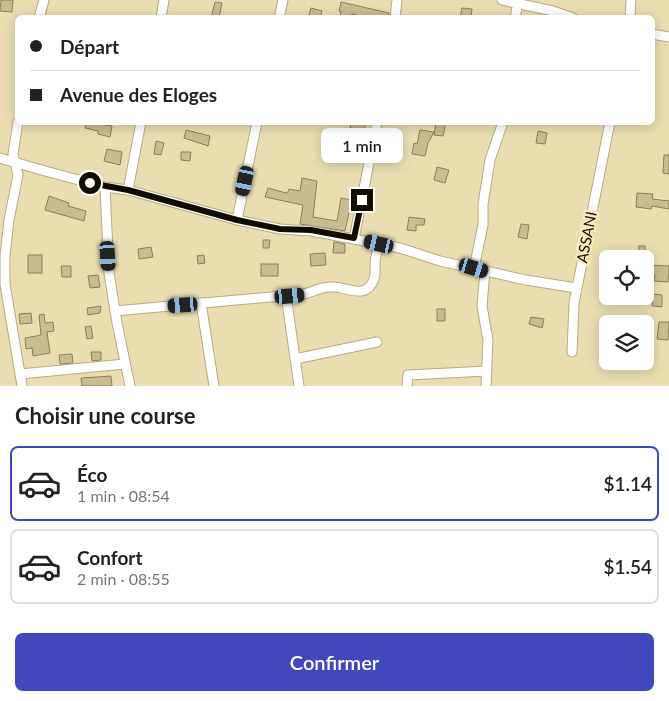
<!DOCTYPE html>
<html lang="fr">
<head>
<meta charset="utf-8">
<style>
	:root { --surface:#fff; --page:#f2f2f2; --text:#222; --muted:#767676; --line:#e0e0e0; --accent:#4148bd }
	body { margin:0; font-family:Lato,sans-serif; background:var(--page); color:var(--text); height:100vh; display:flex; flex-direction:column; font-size:19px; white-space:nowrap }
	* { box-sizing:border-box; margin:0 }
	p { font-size:16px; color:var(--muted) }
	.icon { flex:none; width:28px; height:28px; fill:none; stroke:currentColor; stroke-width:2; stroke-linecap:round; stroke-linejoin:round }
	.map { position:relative; height:386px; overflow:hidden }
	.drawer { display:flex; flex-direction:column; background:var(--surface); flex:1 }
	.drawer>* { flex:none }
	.banner { position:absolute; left:15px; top:15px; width:640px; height:110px; border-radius:8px; box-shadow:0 2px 12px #0003; display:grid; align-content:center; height:110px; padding:0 15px; background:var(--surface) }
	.buttons { position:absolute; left:599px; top:250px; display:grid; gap:10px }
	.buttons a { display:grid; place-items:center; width:55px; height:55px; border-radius:8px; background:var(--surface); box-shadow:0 2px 12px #0003; font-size:25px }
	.end { position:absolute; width:22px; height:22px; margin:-11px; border:6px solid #110c01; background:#fff; box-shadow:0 0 0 2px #fff }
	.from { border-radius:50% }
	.bubble { position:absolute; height:35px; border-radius:8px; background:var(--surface); box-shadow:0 2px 12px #0003; font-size:16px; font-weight:600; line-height:35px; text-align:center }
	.car { position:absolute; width:15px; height:30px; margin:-15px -8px; border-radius:6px; box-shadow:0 0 4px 1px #0007; background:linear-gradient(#222 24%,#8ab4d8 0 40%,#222 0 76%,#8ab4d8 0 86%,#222 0) }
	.banner b { display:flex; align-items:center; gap:18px; height:48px; font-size:19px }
	.banner b+b { border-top:1px solid var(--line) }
	.banner i { width:12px; height:12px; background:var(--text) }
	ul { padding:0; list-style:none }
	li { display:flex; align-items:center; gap:15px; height:75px; margin:0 10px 8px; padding:0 5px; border:2px solid var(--line); border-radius:8px }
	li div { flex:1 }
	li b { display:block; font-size:19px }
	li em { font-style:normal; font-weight:600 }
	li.current { border-color:var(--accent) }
	li>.icon { width:45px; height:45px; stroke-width:1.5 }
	h2 { padding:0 15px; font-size:22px; line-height:60px }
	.button { display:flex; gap:10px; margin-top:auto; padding:10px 15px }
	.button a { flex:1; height:58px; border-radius:8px; background:var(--accent); color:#fff; font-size:20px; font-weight:600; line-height:58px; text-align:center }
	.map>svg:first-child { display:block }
</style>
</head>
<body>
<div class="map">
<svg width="669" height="386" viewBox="0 0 669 386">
	<rect width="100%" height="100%" fill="#eadeb1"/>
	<g fill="#c9bc90" stroke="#8a7f55">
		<path d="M1,0h12l-1,12 -12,-1z"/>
		<path d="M215,2l7,1 -3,15h-8z"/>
		<path d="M341,2l48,11v5h-21l-16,-4 -1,4h-11l1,-7h-2z"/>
		<path d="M311,8l11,3 -2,7h-12z"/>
		<path d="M462,8l10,1 -1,9h-11z"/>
		<path d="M86,122l26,4 -2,11 -12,-3v-3l-13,-3z"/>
		<path d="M351,122h15l-2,9 -14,-3z"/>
		<path d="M436,122h10l-3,14 -9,-1z"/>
		<path d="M186,130l24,6 -2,10 -24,-8z"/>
		<path d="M420,130l14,2 -6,11 -3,13 -13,-2 2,-11 3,1z"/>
		<path d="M538,131l9,2 -2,11 -9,-1z"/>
		<path d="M325,138l16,4v3l3,1 -2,8h-2v2l-17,-3z"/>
		<path d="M156,141l8,2 -3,12 -7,-1z"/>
		<path d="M107,149l15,3 -2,13 -16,-4z"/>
		<path d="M181,152h10l-1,9 -9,-1z"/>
		<path d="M664,155h5v19l-6,-1z"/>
		<path d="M437,167l12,3 -4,13 -11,-3z"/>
		<path d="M302,178l15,3 -4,36 24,4 4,-23 11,2 -7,31 -45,-7 3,-19 -38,-8 3,-9 18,5 2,-1 1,-3 11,2z"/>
		<path d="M637,193l16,1 -1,5 17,2v8l-17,-3 -1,3 -15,-2z"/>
		<path d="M49,196l20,7 -1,3 18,5 -2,10 -39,-11z"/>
		<path d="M409,217l16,2 -1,6h-8v6l-9,-1z"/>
		<path d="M521,224l8,1 -2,14 -9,-2z"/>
		<path d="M263,240h7l-1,8h-6z"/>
		<path d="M334,242l11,2v9h-12z"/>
		<rect x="639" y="246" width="6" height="8"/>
		<path d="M151,247l2,10 -14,2 -1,-10z"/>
		<path d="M325,253l1,12 -15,1 -1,-12z"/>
		<rect x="28" y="255" width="14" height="18"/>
		<path d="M204,255l1,8 -7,1 -1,-8z"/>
		<rect x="261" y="264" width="17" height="12"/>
		<path d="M645,265l24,1 -1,16 -14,-1 1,-6h-10z"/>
		<path d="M61,266h10v11h-9z"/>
		<path d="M98,275l2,12 -10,1 -2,-12z"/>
		<path d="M653,294l9,1v12l-10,-1z"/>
		<path d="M101,306l-1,7 -12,2 -1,-7z"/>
		<rect x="437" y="309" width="8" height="12"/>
		<path d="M31,313l1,10 -12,1 -1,-10z"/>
		<path d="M44,314l1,9 8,-1 1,9 -7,1 3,21 -17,3 -1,-8 -6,1 -1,-11 16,-3 -2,-20z"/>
		<path d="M531,317l13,2 -2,9 -13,-4z"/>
		<path d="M659,322h10l-1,18 -11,-1z"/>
		<path d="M91,326l2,12 -6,1 -2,-12z"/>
		<path d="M91,352h10v8l-9,1z"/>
		<path d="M72,354l1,9 -13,1 -1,-9z"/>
		<path d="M111,376l1,10h-30l-1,-8z"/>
	</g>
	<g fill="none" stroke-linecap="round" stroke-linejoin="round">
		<defs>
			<g id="minor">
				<path d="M502,0l51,11 20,7"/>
				<path d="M39,18l5,-18"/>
				<path d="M161,18l3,-18"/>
				<path d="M279,18l4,-18"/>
				<path d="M395,18l2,-18"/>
				<path d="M515,18l3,-15"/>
				<path d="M630,18l1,-18"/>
				<path d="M652,34l17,3"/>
				<path d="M18,122l-5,32 5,21 -9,45 -4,36v28l17,102"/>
				<path d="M0,158l45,13 60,16 23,3 109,30 43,9 31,2 43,8 46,9 40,13 86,19 50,8"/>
				<path d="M105,187l4,86 8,50 13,63"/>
				<path d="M128,190l13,-68"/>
				<path d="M237,220l20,-98"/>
				<path d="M354,239l23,-117"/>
				<path d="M474,268l9,-43v-21l7,-44 13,-38"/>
				<path d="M485,271l-3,35 6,34 -2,46"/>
				<path d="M286,295l13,91"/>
				<path d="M201,303l13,83"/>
				<path d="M115,311l189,-17c8,-2 17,-7 26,-7 15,-2 36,15 44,-8 2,-6 1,-10 1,-16 0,-6 3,-13 4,-19"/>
				<path d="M572,352l2,-49 36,-181"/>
				<path d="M295,359l82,-17"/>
				<path d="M20,374l105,-10"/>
				<path d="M407,386l1,-11 79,-4"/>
			</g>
		</defs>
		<use href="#minor" stroke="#b7ab80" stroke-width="11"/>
		<use href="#minor" stroke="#fff" stroke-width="9"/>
	</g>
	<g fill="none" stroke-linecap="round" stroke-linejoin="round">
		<path stroke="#110c01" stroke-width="6" d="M90,183l38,7 109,30 43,9 31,1 43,8 8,-38"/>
	</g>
	<g text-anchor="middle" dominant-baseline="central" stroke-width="5" stroke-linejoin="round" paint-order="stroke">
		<g font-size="15" fill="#110c01" stroke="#f8ebbe">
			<text transform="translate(586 237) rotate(-79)">ASSANI</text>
		</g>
	</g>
</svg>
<div class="buttons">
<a><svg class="icon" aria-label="locate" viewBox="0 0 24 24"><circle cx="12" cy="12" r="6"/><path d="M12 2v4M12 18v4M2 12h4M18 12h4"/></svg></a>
<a><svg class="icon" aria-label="layers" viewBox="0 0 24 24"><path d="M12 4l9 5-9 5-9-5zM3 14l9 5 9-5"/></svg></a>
</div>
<i class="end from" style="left:90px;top:183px"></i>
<i class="end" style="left:362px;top:200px"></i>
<div class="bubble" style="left:321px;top:128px;width:82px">1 min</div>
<i class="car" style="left:245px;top:181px;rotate:192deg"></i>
<i class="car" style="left:379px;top:244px;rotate:283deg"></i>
<i class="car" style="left:108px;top:256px;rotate:176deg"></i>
<i class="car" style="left:474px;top:268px;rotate:107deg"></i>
<i class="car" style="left:290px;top:296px;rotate:85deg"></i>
<i class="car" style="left:183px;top:305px;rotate:266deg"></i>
<div class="banner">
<b><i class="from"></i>Départ</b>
<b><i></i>Avenue des Eloges</b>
</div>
</div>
<section class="drawer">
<h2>Choisir une course</h2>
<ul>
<li class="current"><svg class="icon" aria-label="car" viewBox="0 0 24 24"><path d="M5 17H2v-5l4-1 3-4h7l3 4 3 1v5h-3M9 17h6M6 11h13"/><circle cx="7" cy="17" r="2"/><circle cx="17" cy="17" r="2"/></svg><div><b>Éco</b><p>1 min · 08:54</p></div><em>$1.14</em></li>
<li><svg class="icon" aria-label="car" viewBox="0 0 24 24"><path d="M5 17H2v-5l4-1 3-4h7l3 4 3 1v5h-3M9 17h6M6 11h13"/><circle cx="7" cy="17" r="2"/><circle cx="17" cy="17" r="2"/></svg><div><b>Confort</b><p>2 min · 08:55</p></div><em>$1.54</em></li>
</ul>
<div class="button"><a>Confirmer</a></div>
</section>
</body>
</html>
